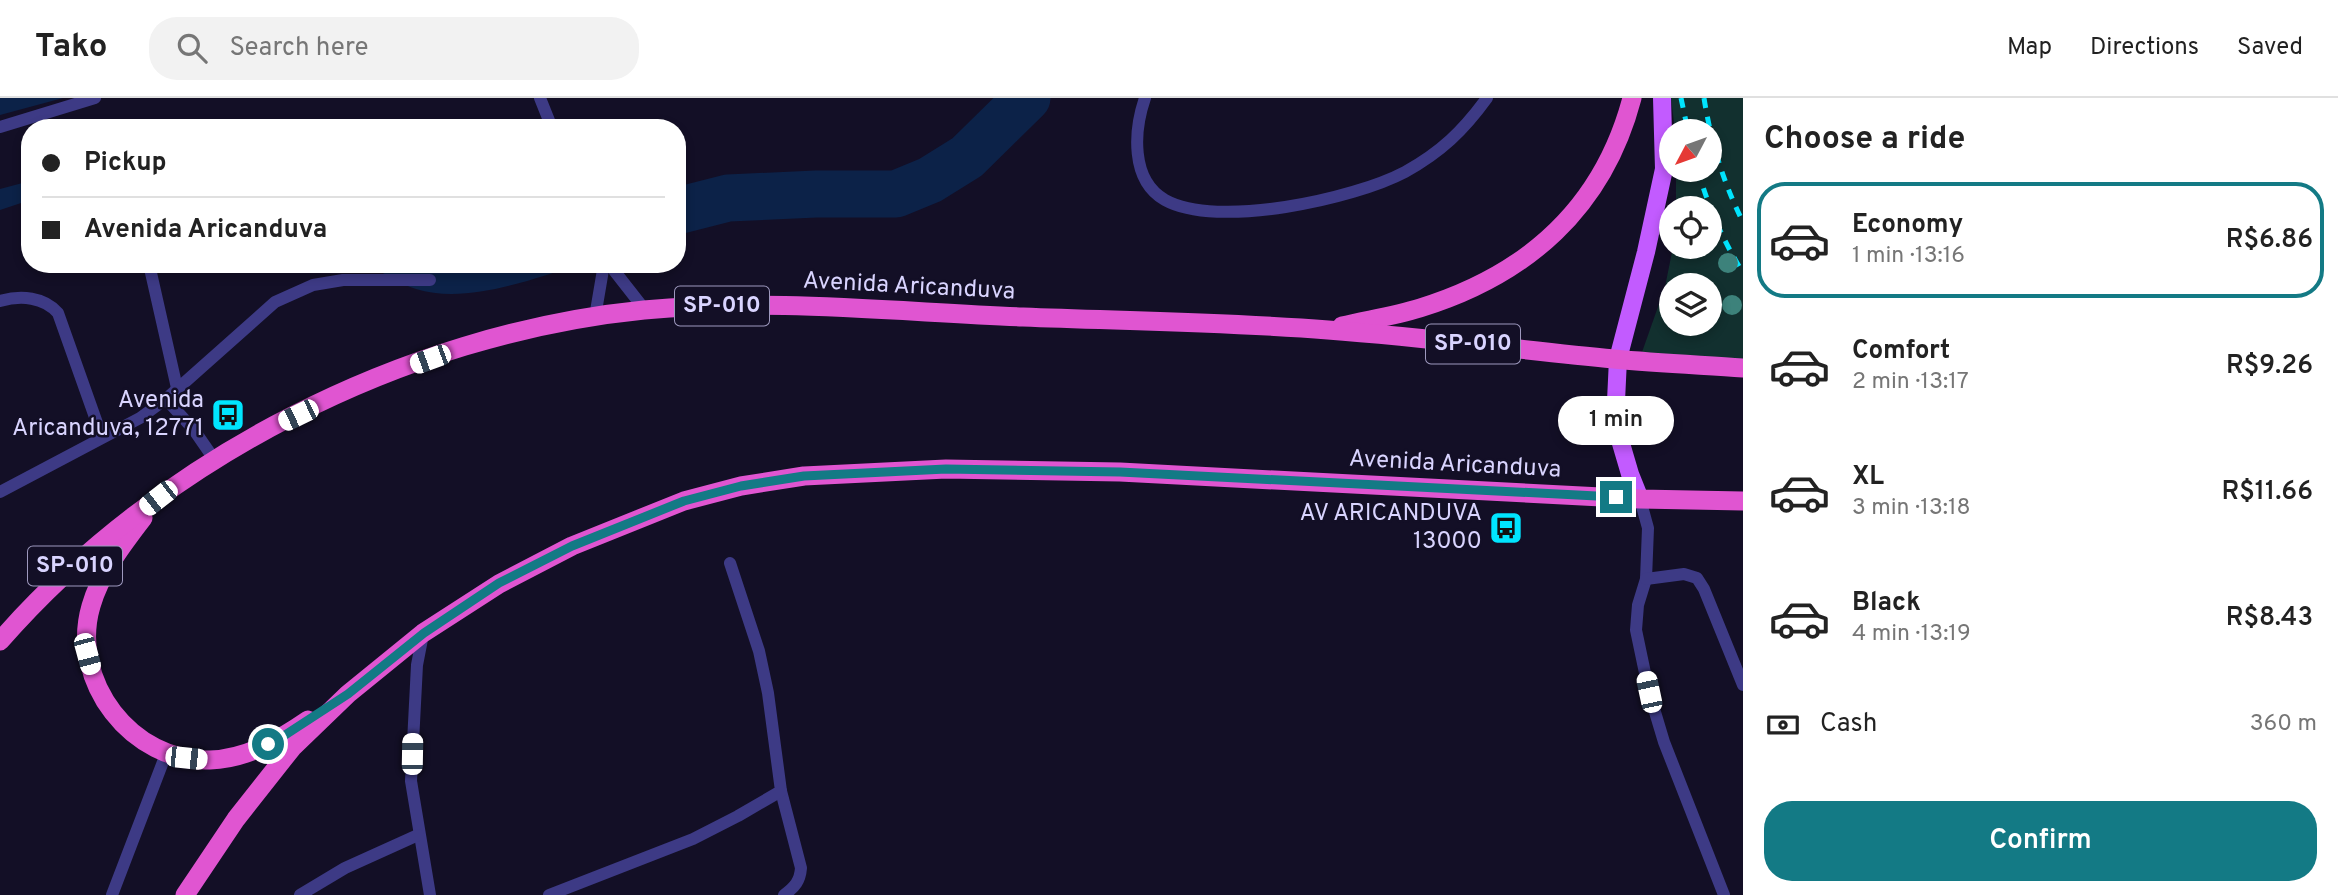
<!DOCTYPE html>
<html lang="en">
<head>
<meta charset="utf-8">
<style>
	:root { --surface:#fff; --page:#f2f2f2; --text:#222; --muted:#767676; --line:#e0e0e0; --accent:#137a85 }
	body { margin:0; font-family:Overpass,sans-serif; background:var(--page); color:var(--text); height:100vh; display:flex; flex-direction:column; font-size:26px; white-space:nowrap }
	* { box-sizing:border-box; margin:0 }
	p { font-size:23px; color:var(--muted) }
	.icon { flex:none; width:38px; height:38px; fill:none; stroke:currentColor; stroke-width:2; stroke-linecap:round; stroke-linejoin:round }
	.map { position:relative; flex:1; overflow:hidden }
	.details { display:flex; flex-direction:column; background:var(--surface); width:595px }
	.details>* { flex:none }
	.top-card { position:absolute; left:21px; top:21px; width:665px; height:154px; border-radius:28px; box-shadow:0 4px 10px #0003; display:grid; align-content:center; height:154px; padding:0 21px; background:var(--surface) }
	.needle { width:46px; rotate:229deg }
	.fabs { position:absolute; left:1659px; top:21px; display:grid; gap:14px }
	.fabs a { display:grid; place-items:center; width:63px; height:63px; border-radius:50%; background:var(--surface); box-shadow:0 4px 10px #0003; font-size:35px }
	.end { position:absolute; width:32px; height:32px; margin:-16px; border:9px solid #137a85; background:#fff; box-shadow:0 0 0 4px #fff }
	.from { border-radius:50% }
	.bubble { position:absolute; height:49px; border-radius:24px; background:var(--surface); box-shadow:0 4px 10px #0003; font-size:23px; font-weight:600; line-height:49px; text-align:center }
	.car { position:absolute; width:21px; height:42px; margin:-21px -10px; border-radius:9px; box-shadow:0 0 5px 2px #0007; background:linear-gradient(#fff 24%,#345 0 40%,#fff 0 76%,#345 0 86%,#fff 0) }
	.top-card b { display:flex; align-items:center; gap:24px; height:66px; font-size:26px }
	.top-card b+b { border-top:2px solid var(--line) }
	.top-card i { width:18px; height:18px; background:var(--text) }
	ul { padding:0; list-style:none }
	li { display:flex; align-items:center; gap:21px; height:116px; margin:0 14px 10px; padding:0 7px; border:4px solid transparent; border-radius:28px }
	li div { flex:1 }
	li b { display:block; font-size:26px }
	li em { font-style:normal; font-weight:600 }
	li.selected { border-color:var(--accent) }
	li>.icon { width:63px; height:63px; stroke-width:1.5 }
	h2 { padding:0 21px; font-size:32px; line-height:84px }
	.pay { display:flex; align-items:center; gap:18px; height:77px; padding:0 21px; font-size:26px }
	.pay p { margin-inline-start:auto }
	.primary-button { display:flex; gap:14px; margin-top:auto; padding:14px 21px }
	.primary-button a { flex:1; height:80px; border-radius:28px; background:var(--accent); color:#fff; font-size:28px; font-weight:600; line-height:80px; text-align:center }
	header { display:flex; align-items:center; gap:42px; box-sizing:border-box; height:98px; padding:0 35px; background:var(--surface); border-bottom:2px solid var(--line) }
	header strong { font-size:33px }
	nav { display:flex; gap:38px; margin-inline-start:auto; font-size:24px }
	.search { width:490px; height:63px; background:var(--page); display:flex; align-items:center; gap:18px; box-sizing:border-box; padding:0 24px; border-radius:28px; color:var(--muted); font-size:26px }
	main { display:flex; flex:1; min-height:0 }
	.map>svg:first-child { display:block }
</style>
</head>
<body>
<header>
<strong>Tako</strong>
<div class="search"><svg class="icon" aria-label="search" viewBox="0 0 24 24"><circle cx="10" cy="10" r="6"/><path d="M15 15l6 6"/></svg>Search here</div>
<nav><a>Map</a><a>Directions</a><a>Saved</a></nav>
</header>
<main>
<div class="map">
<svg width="1743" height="797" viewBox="0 0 1743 797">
	<rect width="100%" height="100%" fill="#130f26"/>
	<path fill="#12302f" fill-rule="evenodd" d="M1671,0h72v264l-102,-7 24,-68 8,-40h37v-39h-34v-38h34v-39h-35zM1671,187h39v39h-39z"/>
	<g fill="#0c2248">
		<path d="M0,0h63l-63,17z"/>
		<path d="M30,83v19l-30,10v-21z"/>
		<path d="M781,87l35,9 -58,13 -81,28v-33l66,-14z"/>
		<path d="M367,166h214c-49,15 -114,41 -165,25 -17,-5 -34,-17 -49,-25z"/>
	</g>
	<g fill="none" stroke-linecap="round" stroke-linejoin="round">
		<path stroke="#0c2248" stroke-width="47" d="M677,113l51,-13 88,-4h80l34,-14 37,-23 60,-59"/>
		<g stroke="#3d3a85" stroke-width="12">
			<path d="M540,0l12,30"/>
			<path d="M1145,0c-11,32 -15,82 20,102 52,29 189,-1 240,-28 36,-20 58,-41 82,-74"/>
			<path d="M0,29l95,-29"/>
			<path d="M149,166l28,124"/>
			<path d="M609,166l36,46"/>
			<path d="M0,203c21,-6 44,-4 58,12l44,124"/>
			<path d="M595,219l9,-53"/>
			<path d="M166,301l109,-97 38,-17 30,-5h87"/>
			<path d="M0,394l140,-74 26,-19 28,31 20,29"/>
			<path d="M1640,401l8,29 -2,51 -8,26 -2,25 13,62 15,50 60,153"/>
			<path d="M1646,481l38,-5 13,4 7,11 39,96"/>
			<path d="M423,536l-6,31 -6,116 19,114"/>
			<path d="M781,693l20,77c-1,13 -6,19 -17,27"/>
			<path d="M112,797l54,-141"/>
			<path d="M300,797l45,-27 73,-33"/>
			<path d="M549,797l144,-56 45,-23 43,-25 -13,-98 -9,-42 -29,-88"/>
		</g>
		<path stroke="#c25bff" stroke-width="18" d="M1640,401l-10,-25 -10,-34 -4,-39 2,-42 28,-107 18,-83 -2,-71"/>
		<g stroke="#e055d1" stroke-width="19">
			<path d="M1342,228c25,-6 52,-10 78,-18 107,-33 183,-100 212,-210"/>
			<path d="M143,420c-20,26 -43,56 -52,88 -22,75 41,157 119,154 36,-1 69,-20 98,-40"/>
			<path d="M0,543c159,-182 404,-307 644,-331 126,-12 253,2 379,7 102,4 204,5 305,13 96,7 191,20 286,29 43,4 86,6 129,9"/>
			<path d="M185,797l51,-76 56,-71 56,-54 75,-61 76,-49 73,-38 112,-45 57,-15 63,-10 142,-7 174,3 520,27 103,2"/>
		</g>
		<g stroke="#00e5ff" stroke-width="5" stroke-dasharray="10 9" stroke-linecap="butt">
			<path d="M1681,0l7,33"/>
			<path d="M1704,0c7,44 19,84 39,124"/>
			<path d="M1698,72c10,37 25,70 45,103"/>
		</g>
	</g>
	<g fill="#3d827b">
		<circle cx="1728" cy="165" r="10"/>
		<circle cx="1732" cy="207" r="10"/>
	</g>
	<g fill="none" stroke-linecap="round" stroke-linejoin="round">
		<path stroke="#137a85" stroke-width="9" d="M268,646l14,-7 66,-43 76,-61 75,-50 73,-37 112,-45 57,-15 63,-10 142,-7 174,3 496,25"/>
	</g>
	<defs>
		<symbol id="bus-square" viewBox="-11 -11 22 22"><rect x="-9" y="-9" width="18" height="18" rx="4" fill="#00e5ff" stroke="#130f26"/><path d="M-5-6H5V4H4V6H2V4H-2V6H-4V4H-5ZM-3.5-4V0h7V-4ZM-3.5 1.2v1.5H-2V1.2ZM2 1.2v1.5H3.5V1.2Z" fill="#111"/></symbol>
	</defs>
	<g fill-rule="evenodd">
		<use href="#bus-square" x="209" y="298" width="38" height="38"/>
		<use href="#bus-square" x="1487" y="411" width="38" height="38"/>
	</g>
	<g text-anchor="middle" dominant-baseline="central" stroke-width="5" stroke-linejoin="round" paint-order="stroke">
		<g fill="#130f26" stroke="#9e99be" stroke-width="2">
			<rect x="675" y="188.5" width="94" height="39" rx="5"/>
			<rect x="1426" y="226.5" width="94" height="39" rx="5"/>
			<rect x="28" y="448.5" width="94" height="39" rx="5"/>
		</g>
		<g font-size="23" font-weight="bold" fill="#d9d4ff">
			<text x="722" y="208">SP-010</text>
			<text x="1473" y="246">SP-010</text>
			<text x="75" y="468">SP-010</text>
		</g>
		<g font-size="24" fill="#d9d4ff" stroke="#130f26">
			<text transform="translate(909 189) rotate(3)">Avenida Aricanduva</text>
			<text transform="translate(1455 367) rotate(3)">Avenida Aricanduva</text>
		</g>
		<g font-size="24" fill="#d9d4ff" stroke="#130f26" text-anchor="end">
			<text x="204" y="303">Avenida<tspan x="204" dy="28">Aricanduva, 12771</tspan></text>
			<text x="1482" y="416">AV ARICANDUVA<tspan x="1482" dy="28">13000</tspan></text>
		</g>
	</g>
</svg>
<div class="fabs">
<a><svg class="needle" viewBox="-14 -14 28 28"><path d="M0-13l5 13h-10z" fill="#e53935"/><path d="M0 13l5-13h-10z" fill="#767676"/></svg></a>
<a><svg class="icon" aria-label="locate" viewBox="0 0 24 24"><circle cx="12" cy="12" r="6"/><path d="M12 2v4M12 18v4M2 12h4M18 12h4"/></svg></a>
<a><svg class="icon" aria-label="layers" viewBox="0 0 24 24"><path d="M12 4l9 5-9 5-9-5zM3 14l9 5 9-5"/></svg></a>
</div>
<i class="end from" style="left:268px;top:646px"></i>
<i class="end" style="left:1616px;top:399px"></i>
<div class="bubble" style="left:1558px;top:298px;width:116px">1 min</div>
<i class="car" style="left:430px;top:261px;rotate:250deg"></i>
<i class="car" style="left:298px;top:317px;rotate:244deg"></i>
<i class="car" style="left:158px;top:400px;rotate:232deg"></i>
<i class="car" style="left:87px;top:556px;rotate:165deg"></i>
<i class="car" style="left:1649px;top:594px;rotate:348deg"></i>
<i class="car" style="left:412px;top:656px;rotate:1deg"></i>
<i class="car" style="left:186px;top:660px;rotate:96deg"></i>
<div class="top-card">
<b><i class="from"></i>Pickup</b>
<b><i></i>Avenida Aricanduva</b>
</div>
</div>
<section class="details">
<h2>Choose a ride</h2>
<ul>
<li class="selected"><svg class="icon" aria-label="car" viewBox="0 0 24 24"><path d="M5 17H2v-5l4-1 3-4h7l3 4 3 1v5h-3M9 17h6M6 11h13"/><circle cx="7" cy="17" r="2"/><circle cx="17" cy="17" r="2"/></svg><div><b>Economy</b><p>1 min · 13:16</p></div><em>R$6.86</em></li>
<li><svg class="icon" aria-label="car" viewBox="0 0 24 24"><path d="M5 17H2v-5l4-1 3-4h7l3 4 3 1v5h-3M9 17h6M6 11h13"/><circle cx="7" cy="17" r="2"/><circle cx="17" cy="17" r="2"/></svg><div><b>Comfort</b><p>2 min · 13:17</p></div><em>R$9.26</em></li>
<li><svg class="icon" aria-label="car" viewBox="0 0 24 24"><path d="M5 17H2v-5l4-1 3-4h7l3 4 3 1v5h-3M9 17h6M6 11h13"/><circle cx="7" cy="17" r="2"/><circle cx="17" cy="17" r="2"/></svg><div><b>XL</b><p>3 min · 13:18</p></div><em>R$11.66</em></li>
<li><svg class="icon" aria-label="car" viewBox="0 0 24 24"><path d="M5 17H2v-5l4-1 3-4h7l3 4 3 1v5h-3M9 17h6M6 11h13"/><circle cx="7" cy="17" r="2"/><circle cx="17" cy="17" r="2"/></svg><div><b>Black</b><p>4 min · 13:19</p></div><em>R$8.43</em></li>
</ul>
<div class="pay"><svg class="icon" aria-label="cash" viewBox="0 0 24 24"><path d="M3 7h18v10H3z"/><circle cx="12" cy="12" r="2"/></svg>Cash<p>360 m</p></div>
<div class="primary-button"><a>Confirm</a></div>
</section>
</main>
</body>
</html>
